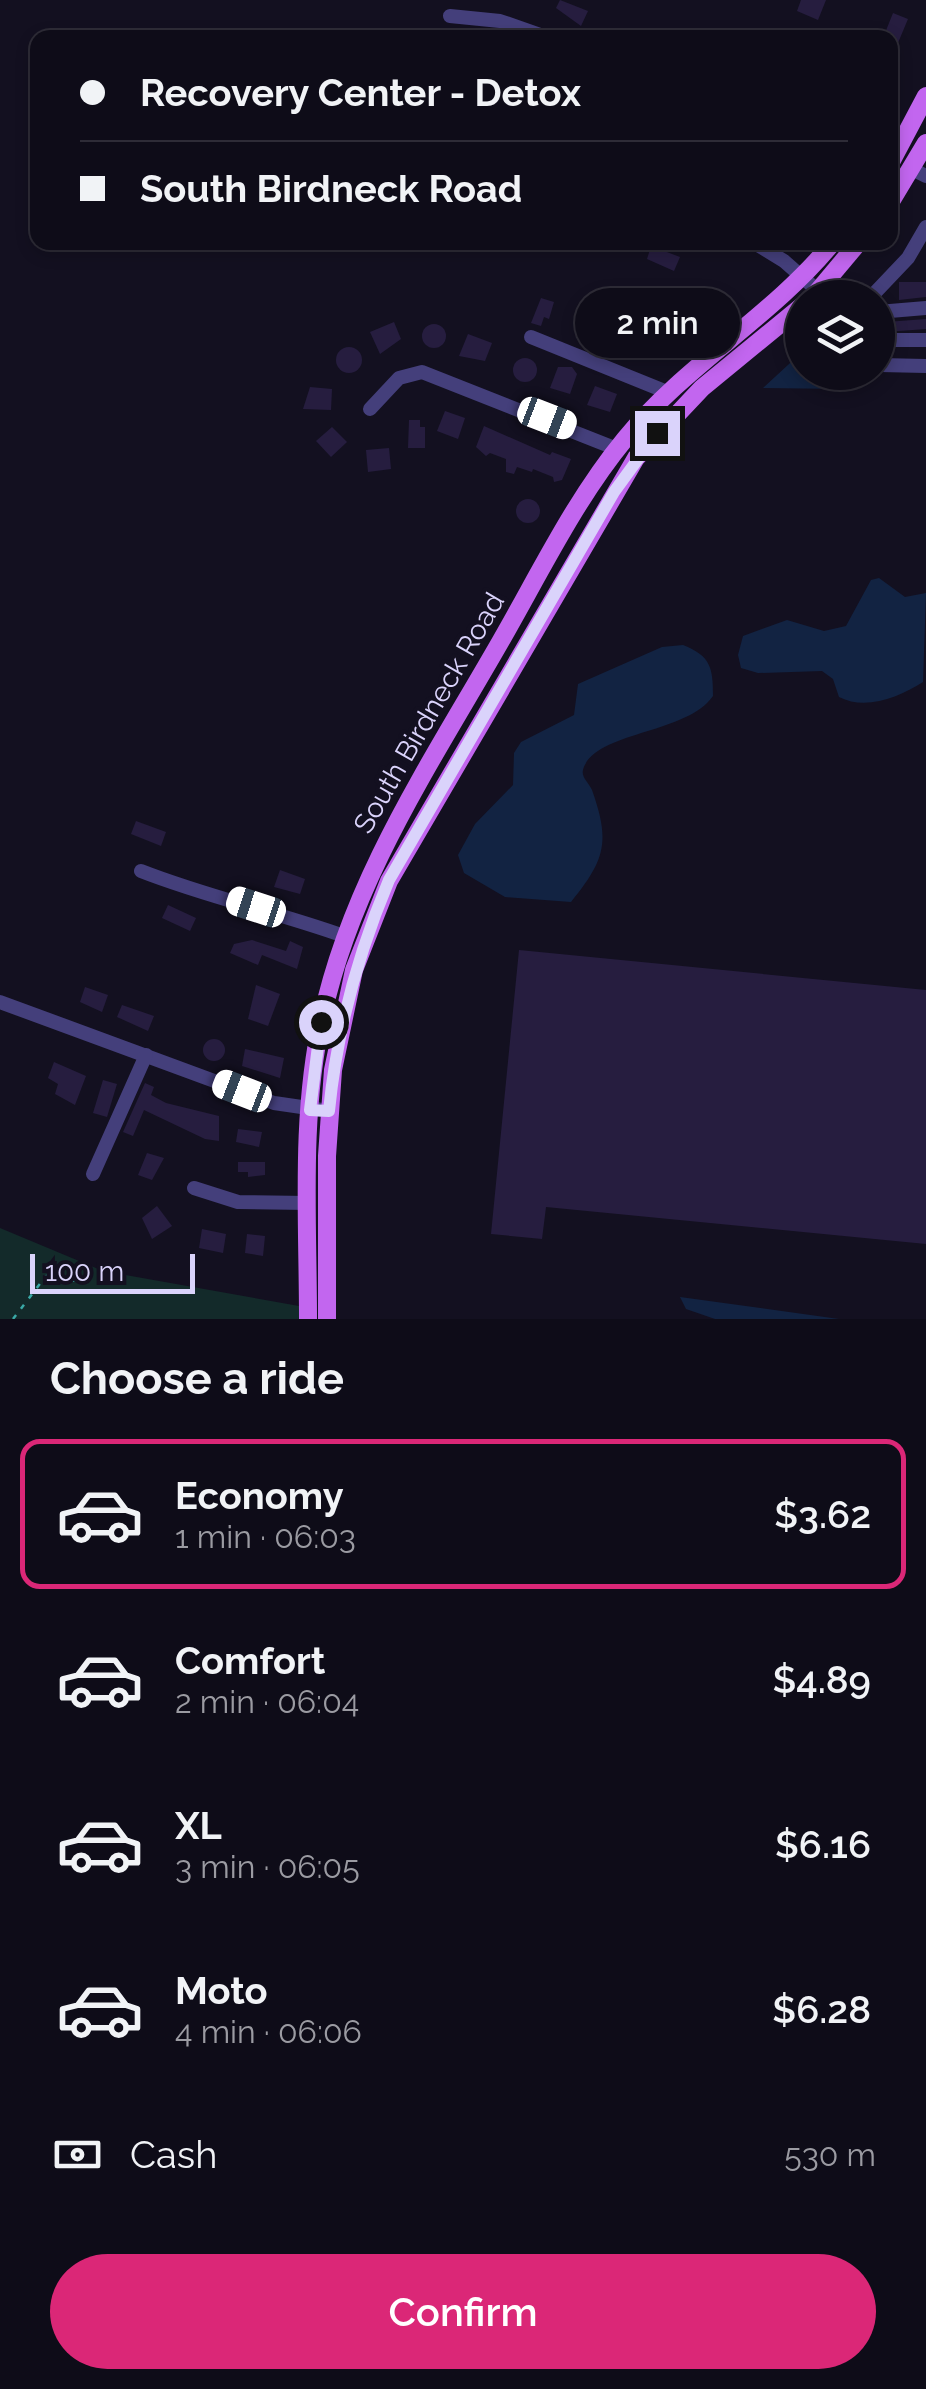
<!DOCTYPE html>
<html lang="en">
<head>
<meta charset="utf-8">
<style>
	:root { --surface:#0e0c18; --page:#1c1a25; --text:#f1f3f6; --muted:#9b9ba2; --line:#2e2c37; --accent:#db2777 }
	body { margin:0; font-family:Raleway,sans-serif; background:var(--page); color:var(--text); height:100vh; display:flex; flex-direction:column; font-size:38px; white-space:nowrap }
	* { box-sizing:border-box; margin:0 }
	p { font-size:32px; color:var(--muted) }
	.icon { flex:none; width:55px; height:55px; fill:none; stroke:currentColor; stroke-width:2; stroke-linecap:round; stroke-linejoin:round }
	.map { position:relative; height:1319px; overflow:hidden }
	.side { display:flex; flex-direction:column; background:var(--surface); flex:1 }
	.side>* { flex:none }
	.top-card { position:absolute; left:30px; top:30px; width:868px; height:220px; border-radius:20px; box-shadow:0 5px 15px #0003,0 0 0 2px var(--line); display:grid; align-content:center; height:220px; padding:0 50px; background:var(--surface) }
	.buttons { position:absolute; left:785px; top:280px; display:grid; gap:20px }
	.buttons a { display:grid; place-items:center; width:110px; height:110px; border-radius:50%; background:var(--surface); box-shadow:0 5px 15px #0003,0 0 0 2px var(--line); font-size:50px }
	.scale { position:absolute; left:30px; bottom:25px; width:165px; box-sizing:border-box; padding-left:10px; border:5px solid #dad3fb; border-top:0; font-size:28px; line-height:35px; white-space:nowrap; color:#dad3fb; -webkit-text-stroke:8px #131020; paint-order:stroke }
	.end { position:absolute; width:45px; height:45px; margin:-22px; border:12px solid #dad3fb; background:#111; box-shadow:0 0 0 5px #111 }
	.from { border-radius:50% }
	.bubble { position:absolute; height:70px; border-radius:35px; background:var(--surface); box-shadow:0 5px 15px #0003,0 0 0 2px var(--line); font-size:32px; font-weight:600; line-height:70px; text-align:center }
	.car { position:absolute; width:30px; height:60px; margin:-30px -15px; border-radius:12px; box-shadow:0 0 8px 2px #0007; background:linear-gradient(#fff 24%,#345 0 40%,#fff 0 76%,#345 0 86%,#fff 0) }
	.top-card b { display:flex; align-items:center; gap:35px; height:95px; font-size:38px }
	.top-card b+b { border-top:2px solid var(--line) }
	.top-card i { width:25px; height:25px; background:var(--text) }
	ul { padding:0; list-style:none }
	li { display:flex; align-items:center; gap:30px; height:150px; margin:0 20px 15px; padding:0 30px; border:5px solid transparent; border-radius:20px }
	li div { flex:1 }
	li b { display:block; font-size:38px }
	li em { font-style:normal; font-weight:600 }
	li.on { border-color:var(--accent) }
	li>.icon { width:90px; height:90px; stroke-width:1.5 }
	h2 { padding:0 50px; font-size:45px; line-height:120px }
	.pay { display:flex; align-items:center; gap:25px; height:110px; padding:0 50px; font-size:38px }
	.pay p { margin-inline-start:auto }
	.cta { display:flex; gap:20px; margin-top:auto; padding:20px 50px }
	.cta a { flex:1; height:115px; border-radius:60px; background:var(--accent); color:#fff; font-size:40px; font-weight:600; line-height:115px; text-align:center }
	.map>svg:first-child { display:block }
</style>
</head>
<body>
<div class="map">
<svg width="926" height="1319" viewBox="0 0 926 1319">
	<rect width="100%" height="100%" fill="#131020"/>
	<path fill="#132a2a" d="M0,1228l103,43 196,35v13h-299z"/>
	<g fill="#122342">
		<path d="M802,352v20l47,1 -5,16 -81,-1z"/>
		<path d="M879,578l26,19 21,-4 -3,89c-24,15 -57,29 -84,15l-6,-18 -11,-8 -64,2 -17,-5 -3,-13 5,-19 44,-16 37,11 22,-5 25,-46z"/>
		<path d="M683,645c28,11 30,23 30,51 -27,39 -120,35 -130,74 -2,7 6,13 9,20 18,51 14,69 -21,112l-66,-5 -41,-24 -6,-18 17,-31 38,-39 1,-32 7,-11 53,-27 4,-31 84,-37z"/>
		<path d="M680,1297l159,22h-124l-29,-10z"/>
	</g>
	<g fill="#261d3f">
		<path d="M560,0l28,11 -7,15 -25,-18z"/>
		<path d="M801,0h25l-8,20 -21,-9z"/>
		<path d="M893,13l15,6 -18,43v-24h-7z"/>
		<path d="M651,246l29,11 -6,14 -27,-12z"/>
		<path d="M899,282h27v15l-27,3z"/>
		<path d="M541,298l13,4 -5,17 -5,-2 -3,9 -10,-3z"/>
		<path d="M587,307l19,6 -7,21 -18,-9z"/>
		<path d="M926,319v10l-40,3v-10z"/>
		<path d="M394,322l7,17 -21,15 -10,-22z"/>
		<circle cx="434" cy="336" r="12"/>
		<path d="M654,332l15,15 -12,13 -17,-13z"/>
		<path d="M468,334l24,9 -7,18 -26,-5z"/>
		<circle cx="349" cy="360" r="13"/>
		<circle cx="525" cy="370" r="12"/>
		<path d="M558,367h14l5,7 -7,20 -20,-6z"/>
		<path d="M595,386l22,8 -7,18 -23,-7z"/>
		<path d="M310,387l22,2 -1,21 -28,-1z"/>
		<path d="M445,411l20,7 -7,21 -21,-8z"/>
		<path d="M409,420h11v7h5v21h-17z"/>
		<path d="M484,426l66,29 2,-3 19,7 -9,21 -8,2 -1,-5 -20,-8 -1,3 -15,-5 -3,7 -8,-2v-13l-16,-6 -4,3 -10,-9z"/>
		<path d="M332,427l15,15 -16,15 -15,-16z"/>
		<path d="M389,448l2,21 -23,3 -2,-22z"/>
		<circle cx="528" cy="511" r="12"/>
		<path d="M136,821l30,11 -5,14 -30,-12z"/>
		<path d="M280,870l25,9 -5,15 -26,-7z"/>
		<path d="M168,905l28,13 -6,13 -28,-13z"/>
		<path d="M252,940l34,11 4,-10 13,6 -6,22 -35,-14 -4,10 -28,-12 4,-9z"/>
		<path d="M519,950l407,40v254l-380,-37 -4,32 -51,-5z"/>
		<path d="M256,985l24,9 -12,32 -20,-7z"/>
		<path d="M85,987l23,8 -6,17 -22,-10z"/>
		<path d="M122,1005l32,11 -6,15 -31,-14z"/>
		<circle cx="214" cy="1050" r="11"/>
		<path d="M245,1049l39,9 -4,20 -38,-12z"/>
		<path d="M54,1062l32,14 -11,29 -20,-11 3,-10 -10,-6z"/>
		<path d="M103,1080l14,4 -10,33 -14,-4z"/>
		<path d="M145,1083l9,4 -3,8 15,8 53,13v25l-14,-2 -61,-29 -11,26 -10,-4z"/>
		<path d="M238,1129l24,3 -3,15 -23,-5z"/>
		<path d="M147,1153l17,5 -12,22 -14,-5z"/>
		<path d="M238,1162h27v13l-17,2v-5h-10z"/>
		<path d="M157,1206l15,20 -20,13 -10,-21z"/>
		<path d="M202,1229l24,5 -3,19 -24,-5z"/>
		<path d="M247,1234l18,2 -2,20 -18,-3z"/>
	</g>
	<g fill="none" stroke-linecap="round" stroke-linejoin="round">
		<path stroke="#3aa8a6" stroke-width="2.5" stroke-dasharray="5 8" stroke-linecap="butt" d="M13,1319l33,-43 29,5"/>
		<g stroke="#443f7b" stroke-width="14">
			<path d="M450,16l50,5 49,17"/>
			<path d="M912,169l14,7"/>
			<path d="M753,242l31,19 42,37"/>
			<path d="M870,298l38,-40 18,-31"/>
			<path d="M878,312l48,-4"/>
			<path d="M531,337l136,55"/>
			<path d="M878,348l15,-8h33"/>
			<path d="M878,359l2,6 46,1"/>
			<path d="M370,409l29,-31 23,-6 195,77"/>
			<path d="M141,871c66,26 136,41 203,65"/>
			<path d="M0,1002l274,101 55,8"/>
			<path d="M93,1174l53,-119"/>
			<path d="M194,1188l44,14 70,1"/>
		</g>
		<g stroke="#c266ef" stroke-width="18">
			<path d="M890,164l36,-68"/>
			<path d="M890,203l36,-60"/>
			<path d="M812,298l47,-56"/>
			<path d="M308,1319c0,-99 -8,-203 14,-301 29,-135 105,-249 173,-367 41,-70 78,-149 130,-212 61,-75 147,-122 208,-197"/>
			<path d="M327,1319v-163l6,-86 21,-100 35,-89 247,-423 66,-70 100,-82"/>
		</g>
	</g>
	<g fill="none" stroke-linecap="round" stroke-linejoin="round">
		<path stroke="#dad3fb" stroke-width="12" d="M321,1022l-11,88 19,1c8,-82 28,-155 60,-231l225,-388 43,-59"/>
	</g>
	<g text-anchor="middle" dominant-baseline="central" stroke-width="9" stroke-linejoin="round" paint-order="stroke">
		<g font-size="28" fill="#dad3fb" stroke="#131020">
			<text transform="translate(429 713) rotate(-60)">South Birdneck Road</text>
		</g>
	</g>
</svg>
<div class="buttons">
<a><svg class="icon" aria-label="layers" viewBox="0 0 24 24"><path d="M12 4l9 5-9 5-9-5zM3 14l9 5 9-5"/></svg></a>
</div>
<div class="scale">100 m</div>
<i class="end from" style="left:321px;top:1022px"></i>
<i class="end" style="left:657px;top:433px"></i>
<div class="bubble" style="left:575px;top:288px;width:165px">2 min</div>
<i class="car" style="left:547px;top:418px;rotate:111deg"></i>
<i class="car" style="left:256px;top:907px;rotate:288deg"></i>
<i class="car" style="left:242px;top:1091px;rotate:291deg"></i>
<div class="top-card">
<b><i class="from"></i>Recovery Center - Detox</b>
<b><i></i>South Birdneck Road</b>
</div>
</div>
<section class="side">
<h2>Choose a ride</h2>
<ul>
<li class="on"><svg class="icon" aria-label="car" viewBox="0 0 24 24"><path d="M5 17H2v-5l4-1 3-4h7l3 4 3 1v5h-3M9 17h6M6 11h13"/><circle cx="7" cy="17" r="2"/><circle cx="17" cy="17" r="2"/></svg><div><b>Economy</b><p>1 min · 06:03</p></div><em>$3.62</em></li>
<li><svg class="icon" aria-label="car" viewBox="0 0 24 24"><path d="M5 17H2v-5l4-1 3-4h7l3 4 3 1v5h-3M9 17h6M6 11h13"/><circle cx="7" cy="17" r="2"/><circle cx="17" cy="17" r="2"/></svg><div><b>Comfort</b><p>2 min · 06:04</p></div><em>$4.89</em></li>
<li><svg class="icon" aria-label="car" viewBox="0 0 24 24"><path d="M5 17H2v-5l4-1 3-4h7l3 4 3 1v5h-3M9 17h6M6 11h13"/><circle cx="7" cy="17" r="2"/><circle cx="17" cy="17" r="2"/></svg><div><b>XL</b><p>3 min · 06:05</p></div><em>$6.16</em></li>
<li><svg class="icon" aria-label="car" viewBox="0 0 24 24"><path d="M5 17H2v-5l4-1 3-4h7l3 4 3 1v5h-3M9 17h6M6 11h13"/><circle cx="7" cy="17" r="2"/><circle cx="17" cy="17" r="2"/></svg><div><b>Moto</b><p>4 min · 06:06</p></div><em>$6.28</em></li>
</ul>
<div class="pay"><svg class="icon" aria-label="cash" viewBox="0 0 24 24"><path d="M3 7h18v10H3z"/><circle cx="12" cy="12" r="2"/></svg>Cash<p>530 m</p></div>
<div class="cta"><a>Confirm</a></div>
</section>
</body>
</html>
